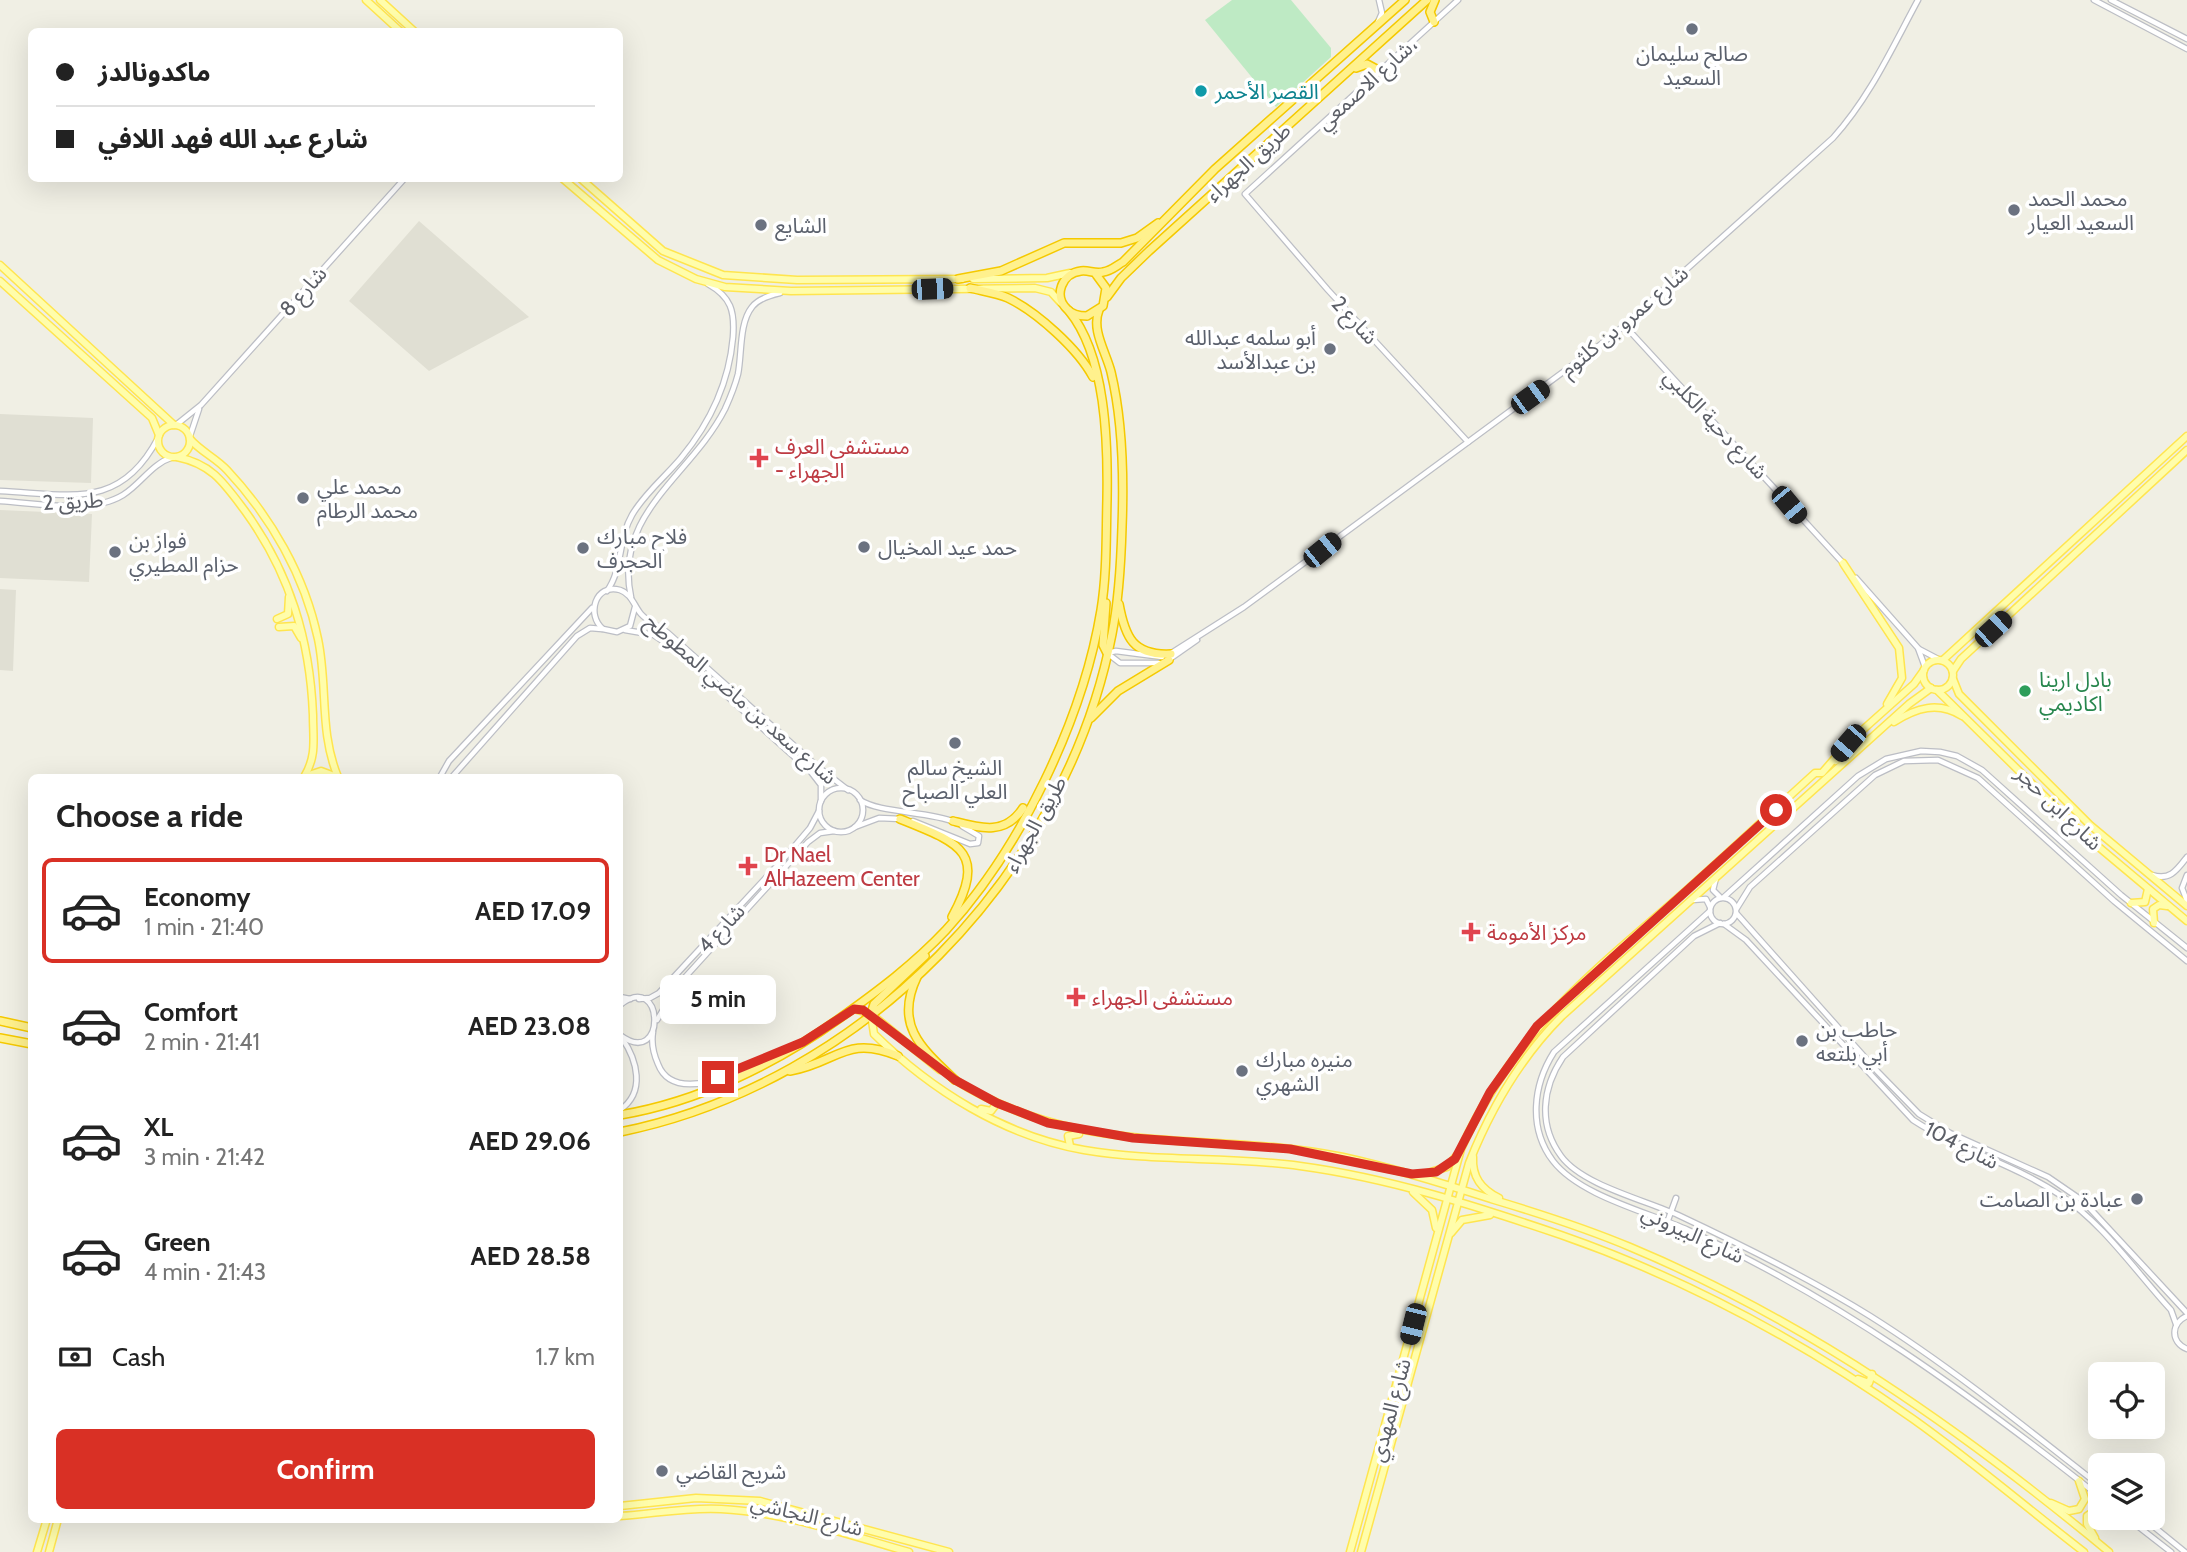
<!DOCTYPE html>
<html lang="en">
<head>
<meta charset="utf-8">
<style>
	:root { --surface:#fff; --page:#f6f6f6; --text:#222; --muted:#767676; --line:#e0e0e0; --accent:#d93025 }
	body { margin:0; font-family:Cabin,"Noto Sans Arabic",sans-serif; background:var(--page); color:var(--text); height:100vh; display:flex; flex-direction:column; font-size:26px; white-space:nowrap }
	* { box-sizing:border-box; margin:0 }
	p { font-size:23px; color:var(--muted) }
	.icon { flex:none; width:38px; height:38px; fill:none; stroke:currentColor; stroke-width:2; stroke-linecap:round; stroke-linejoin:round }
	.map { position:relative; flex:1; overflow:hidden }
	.side { position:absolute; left:28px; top:774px; width:595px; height:749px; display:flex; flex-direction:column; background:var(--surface); border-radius:10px; box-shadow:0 7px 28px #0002 }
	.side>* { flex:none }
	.guide { position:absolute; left:28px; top:28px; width:595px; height:154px; border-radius:10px; box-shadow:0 7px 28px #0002; display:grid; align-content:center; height:154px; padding:0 28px; background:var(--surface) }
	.controls { position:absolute; left:2088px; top:1362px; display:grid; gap:14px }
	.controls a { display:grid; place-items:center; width:77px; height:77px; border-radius:10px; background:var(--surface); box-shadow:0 7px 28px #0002; font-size:35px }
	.end { position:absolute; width:32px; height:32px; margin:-16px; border:9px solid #d93025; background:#fff; box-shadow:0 0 0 4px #fff }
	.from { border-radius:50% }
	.bubble { position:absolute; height:49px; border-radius:10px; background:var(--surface); box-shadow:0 7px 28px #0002; font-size:23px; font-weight:800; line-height:49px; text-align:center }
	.car { position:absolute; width:21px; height:42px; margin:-21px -10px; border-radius:9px; box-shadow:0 0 5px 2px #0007; background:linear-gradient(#222 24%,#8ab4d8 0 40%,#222 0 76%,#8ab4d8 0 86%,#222 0) }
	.guide b { display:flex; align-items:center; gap:24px; height:66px; font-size:26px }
	.guide b+b { border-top:2px solid var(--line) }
	.guide i { width:18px; height:18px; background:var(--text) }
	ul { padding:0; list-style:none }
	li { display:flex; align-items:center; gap:21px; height:105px; margin:0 14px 10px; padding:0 14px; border:4px solid transparent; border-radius:10px }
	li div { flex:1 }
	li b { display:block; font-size:26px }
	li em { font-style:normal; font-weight:800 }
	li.active { border-color:var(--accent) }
	li>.icon { width:63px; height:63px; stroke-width:1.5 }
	h2 { padding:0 28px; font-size:32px; line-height:84px }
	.pay { display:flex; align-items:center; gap:18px; height:77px; padding:0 28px; font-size:26px }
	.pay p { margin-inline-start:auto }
	.primary-button { display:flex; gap:14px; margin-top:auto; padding:14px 28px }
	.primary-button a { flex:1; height:80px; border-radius:10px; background:var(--accent); color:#fff; font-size:28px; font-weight:800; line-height:80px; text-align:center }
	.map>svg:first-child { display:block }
</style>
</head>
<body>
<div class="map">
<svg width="2187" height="1552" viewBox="0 0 2187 1552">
	<rect width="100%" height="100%" fill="#f0efe4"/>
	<g fill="#e0dfd3">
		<path d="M419,221l110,96 -100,54 -80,-70z"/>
		<path d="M0,414l93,4 -2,65 -91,-3z"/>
		<path d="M0,510l92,4 -3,68 -89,-4z"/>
		<path d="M0,589l16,1 -3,81 -13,-1z"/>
	</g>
	<path fill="#beeac4" d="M1232,0h59l40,48v9l-55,50 -71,-87z"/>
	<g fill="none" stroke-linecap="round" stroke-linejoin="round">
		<defs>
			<g id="minor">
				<path d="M1458,0l-213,194 83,96 140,152"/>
				<path d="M2094,0l93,49"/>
				<path d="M2111,0l76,39"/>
				<path d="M1378,22l4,-9 -3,-13"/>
				<path d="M1625,326l218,237"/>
				<path d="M176,425l25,-20 204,-227"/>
				<path d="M190,436l9,-27"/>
				<path d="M0,491c69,3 120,20 158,-53"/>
				<path d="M0,501c37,2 90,14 123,-6 19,-12 28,-31 50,-38"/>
				<path d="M1856,578l62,70 7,19"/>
				<path d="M607,591c16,-22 11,-52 25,-76 12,-21 33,-38 49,-57 29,-35 48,-75 52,-121 2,-26 -2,-40 -25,-53"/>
				<path d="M631,597c-18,-84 60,-121 94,-188 5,-11 10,-23 13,-35 4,-20 1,-51 14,-67 6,-8 19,-12 28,-14"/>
				<path d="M635,607l-5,19 -13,6 -14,-3c-17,-14 -8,-46 17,-39 12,4 14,16 21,24 8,9 18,12 27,19l149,133 31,24"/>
				<path d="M625,630l29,5 22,15 135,122 10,13v16"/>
				<path d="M1919,649l21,11"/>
				<path d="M1107,653l9,-2 46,6"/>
				<path d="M1107,653l13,10h39"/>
				<path d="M1170,654l74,-47 368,-271 221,-198c37,-41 59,-90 85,-138"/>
				<path d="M1167,661l30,-21"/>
				<path d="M440,777l9,-16 143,-153"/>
				<path d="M452,777l125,-141 13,-8 12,1"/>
				<circle cx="841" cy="810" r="22"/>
				<path d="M860,800c19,13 68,11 95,22"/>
				<path d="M913,821l57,23 8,-1 1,-7 -17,-10"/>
				<path d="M855,827l24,-9 22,1"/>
				<path d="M2152,875c18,6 25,-5 35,-18"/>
				<path d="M2187,875l-5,13 5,13"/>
				<path d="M1716,878l-3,12 7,7"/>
				<path d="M1724,897l134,-121 28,-17 35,-8 19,1 17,4 25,14 139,125 66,53"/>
				<circle cx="1723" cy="911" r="13"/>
				<path d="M1692,900l14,-1 4,8"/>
				<path d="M1737,908l13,-21 125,-112 29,-14 34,-1 40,18 136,123 73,60"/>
				<path d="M1710,911l-156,141c-21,33 -26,76 -1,109 27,35 95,51 135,69 151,69 282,164 412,267"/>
				<path d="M1737,914l141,158 41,42 31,19 98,44 35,24 104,112"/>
				<path d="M1720,923l-26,13 -131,121c-21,31 -25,68 -2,99 21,29 84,44 117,59 66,31 131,63 192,101 81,51 155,111 230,170"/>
				<path d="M1724,924l22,16 167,180c46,30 101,44 147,75 43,28 76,77 111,115l5,14"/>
				<path d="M620,997l10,2"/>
				<path d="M639,999l11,-1 9,-5 128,-138 23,-27 9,-17"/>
				<path d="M620,1005c45,-36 47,65 0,30"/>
				<path d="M657,1020l21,-35 130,-143 12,-9 14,-2"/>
				<path d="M653,1032c-2,12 0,21 5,32 17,45 93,2 122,-11"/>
				<path d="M620,1110c26,-18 17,-50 2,-72"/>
				<path d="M1668,1220l8,-22"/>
				<path d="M2187,1316c-16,7 -17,26 0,33"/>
				<path d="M2126,1517l45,35"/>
				<path d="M2142,1517l43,35"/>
			</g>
			<g id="major">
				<path d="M366,0l35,32"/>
				<path d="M380,0l35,32"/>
				<path d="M562,178l96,82 38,19 29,8 66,4 244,-3 16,4 10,11"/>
				<path d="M580,178l83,73 60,24 74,5 165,-1"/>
				<path d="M0,265l174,160"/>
				<path d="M973,279l74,-1 23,-5"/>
				<path d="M0,281l152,137 7,17"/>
				<circle cx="174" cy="441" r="16"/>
				<path d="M190,439c10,12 26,19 37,31 44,47 78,106 91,169 10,47 1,93 20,138"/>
				<path d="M177,457c35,7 47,26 68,54 45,62 65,129 68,204 0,24 4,41 -9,62"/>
				<path d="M1843,563l56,85 3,30 -15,26"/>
				<path d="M277,619l11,-5 1,-17"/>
				<path d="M279,627l15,-1 7,12"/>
				<circle cx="1938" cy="675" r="15"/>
				<path d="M1943,660l244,-224"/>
				<path d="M1953,671l8,-12 226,-209"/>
				<path d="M1953,679l6,15 131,131 97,81"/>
				<path d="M1937,690l145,143 105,88"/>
				<path d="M1894,722c22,-14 44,-21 68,-6"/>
				<path d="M1836,761l14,-12 -2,-6"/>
				<path d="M306,776l15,-5 16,6"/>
				<path d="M2131,903l14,-1 3,-13"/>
				<path d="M2154,923l-1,-14 6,-4 8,1"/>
				<path d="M854,1009l17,5 69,56"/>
				<path d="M871,1014l3,20c57,56 130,102 210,116 71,12 144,6 216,16 89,12 176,40 261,69 124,43 245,109 352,184 59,42 114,89 171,133"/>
				<path d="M952,1078c129,83 251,51 391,79 50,11 99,26 148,42 47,14 94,29 139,48 177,74 332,183 479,305"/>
				<path d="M981,1109l10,2 6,-8"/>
				<path d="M1070,1146l-2,-10 11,-2"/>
				<path d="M1473,1157c-1,20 8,32 26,41"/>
				<path d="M1421,1175l26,-8 12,-14"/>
				<path d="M1413,1192l19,18 4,18"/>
				<path d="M1451,1233l11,-13 28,-5"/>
				<path d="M1858,1379l11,4 3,-9"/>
				<path d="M2051,1503l18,8 10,-2 6,-10 -6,-18"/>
				<path d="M620,1506l76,-8 64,3 189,51"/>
				<path d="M620,1516c33,-2 67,-9 101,-7 64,3 127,26 188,43"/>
				<path d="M2095,1538l-8,-14v-8l13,-9"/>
				<path d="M37,1552l10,-33"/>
				<path d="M49,1552l9,-33"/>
				<path d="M1350,1552l111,-403c54,-120 133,-177 228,-261 43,-38 84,-77 126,-115h7l26,-30 66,-59 10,-14"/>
				<path d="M1361,1552l108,-389c22,-55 51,-105 93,-147l347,-312 22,-16"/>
			</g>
			<g id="highway">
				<path d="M1434,22l-4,-10 5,-12"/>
				<path d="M1356,68l11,-4 13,7"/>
				<path d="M1095,273l11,15 -3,18 -16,10c-7,0 -15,-1 -20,-7 -14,-13 -5,-36 14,-38 8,-1 14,3 22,1 8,-1 13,-6 20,-10l92,-93 190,-169"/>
				<path d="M958,279l43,-8 63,-28h57l16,-5 21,-15"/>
				<path d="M970,288c12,3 27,5 38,10 29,14 70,51 85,79"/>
				<path d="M1107,297l14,-19 28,-27 278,-251"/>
				<path d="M1106,603l-3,42 4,8"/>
				<path d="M1119,604c6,33 14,52 52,50"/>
				<path d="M1091,718l27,-27 51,-31"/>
				<path d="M900,819c59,24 88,32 52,98"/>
				<path d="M953,821c27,7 52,15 70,-13"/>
				<path d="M917,977c-23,48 4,71 38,103"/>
				<path d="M871,1014l3,-10 51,-48"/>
				<path d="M0,1021l32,7"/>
				<path d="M0,1038l32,6"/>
				<path d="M790,1071c47,-8 56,-37 108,-15"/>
				<path d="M620,1115c78,-13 156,-51 220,-97 38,-27 74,-54 106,-88 75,-82 137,-211 155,-320 6,-36 5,-74 6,-111 1,-56 -1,-143 -38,-188"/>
				<path d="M620,1132c241,-49 445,-256 492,-498 7,-35 9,-72 10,-107 2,-52 1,-105 -11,-155 -5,-20 -20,-42 -12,-62"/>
			</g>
		</defs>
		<use href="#minor" stroke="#bcbec5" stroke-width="7"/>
		<use href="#major" stroke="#ffe54f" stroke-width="9"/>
		<use href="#highway" stroke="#f5c900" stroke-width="10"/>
		<use href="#minor" stroke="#fff" stroke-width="4.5"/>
		<use href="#major" stroke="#fffdab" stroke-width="6"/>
		<use href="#highway" stroke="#fff18d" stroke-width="7"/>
	</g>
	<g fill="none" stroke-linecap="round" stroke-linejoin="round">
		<path stroke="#d93025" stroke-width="9" d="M718,1077l85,-35 51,-33 9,1 92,70 42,23 51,20 85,15 157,11 122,25 24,-2 19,-13 35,-67 47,-66 239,-216"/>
	</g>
	<g fill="#6b7280" stroke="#fff" stroke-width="2.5">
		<circle cx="1692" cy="29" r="7"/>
		<circle cx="2014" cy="210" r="7"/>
		<circle cx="761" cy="225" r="7"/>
		<circle cx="1330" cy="349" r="7"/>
		<circle cx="303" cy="498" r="7"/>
		<circle cx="864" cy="547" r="7"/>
		<circle cx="583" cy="548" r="7"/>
		<circle cx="115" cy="552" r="7"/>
		<circle cx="955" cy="743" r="7"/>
		<circle cx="1802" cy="1041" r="7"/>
		<circle cx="1242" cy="1071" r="7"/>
		<circle cx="2137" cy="1199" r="7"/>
		<circle cx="662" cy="1471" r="7"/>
	</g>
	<circle fill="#0f9aa8" stroke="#fff" stroke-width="2.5" cx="1201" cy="91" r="7"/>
	<g fill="#e0444e" stroke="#fff" stroke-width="2.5">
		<path d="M755.5 447.5h7v7h7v7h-7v7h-7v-7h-7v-7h7z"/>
		<path d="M744.5 855.5h7v7h7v7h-7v7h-7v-7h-7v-7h7z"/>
		<path d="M1467.5 921.5h7v7h7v7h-7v7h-7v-7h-7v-7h7z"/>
		<path d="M1072.5 986.5h7v7h7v7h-7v7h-7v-7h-7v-7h7z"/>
	</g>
	<circle fill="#2e9e5b" stroke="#fff" stroke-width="2.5" cx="2025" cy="691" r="7"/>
	<g text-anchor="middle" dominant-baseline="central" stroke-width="7" stroke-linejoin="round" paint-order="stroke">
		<g font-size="21" fill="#5b616d" stroke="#fff" text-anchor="start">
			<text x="1692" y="53" text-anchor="middle">صالح سليمان<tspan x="1692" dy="24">السعيد</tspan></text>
			<text x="2028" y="198">محمد الحمد<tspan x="2028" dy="24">السعيد العيار</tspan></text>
			<text x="775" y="225">الشايع</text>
			<text x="1316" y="337" text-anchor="end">أبو سلمه عبدالله<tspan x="1316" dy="24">بن عبدالأسد</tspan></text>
			<text x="317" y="486">محمد علي<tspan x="317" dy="24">محمد الرطام</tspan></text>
			<text x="597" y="536">فلاح مبارك<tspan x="597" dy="24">الحجرف</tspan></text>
			<text x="129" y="540">فواز بن<tspan x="129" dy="24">حزام المطيري</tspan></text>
			<text x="878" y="547">حمد عيد المخيال</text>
			<text x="955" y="767" text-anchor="middle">الشيخ سالم<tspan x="955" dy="24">العلي الصباح</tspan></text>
			<text x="1816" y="1029">حاطب بن<tspan x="1816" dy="24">أبي بلتعه</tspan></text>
			<text x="1256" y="1059">منيره مبارك<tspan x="1256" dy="24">الشهري</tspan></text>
			<text x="2123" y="1199" text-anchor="end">عبادة بن الصامت</text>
			<text x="676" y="1471">شريح القاضي</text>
		</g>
		<g font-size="21" fill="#5c5f67" stroke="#fff">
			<text transform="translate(1367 83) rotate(-42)">شارع الاصمعي،</text>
			<text transform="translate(1248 162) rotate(-42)">طريق الجهراء</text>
			<text transform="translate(303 291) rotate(-48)">شارع 8</text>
			<text transform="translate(1355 320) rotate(47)">شارع 2</text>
			<text transform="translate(1624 321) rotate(-40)">شارع عمرو بن كلثوم</text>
			<text transform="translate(1716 424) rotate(47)">شارع دحية الكلبي</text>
			<text transform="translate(73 501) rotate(-3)">طريق 2</text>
			<text transform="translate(741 699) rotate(41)">شارع سعد بن ماضي المطوطح</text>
			<text transform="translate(2059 808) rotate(44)">شارع ابن حجر</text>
			<text transform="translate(1035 824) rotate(-61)">طريق الجهراء</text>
			<text transform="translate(721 928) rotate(-47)">شارع 4</text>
			<text transform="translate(1962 1145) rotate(27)">شارع 104</text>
			<text transform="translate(1693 1234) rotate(25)">شارع البيروني</text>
			<text transform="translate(1390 1410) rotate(-75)">شارع المهدي</text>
			<text transform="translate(807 1515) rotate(14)">شارع النجاشي</text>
		</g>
		<g font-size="21" fill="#0d838f" stroke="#fff" text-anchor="start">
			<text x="1215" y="91">القصر الأحمر</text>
		</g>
		<g font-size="21" fill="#be3a42" stroke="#fff" text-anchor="start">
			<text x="775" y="446">مستشفى العرف<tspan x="775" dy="24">- الجهراء</tspan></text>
			<text x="764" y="854">Dr Nael<tspan x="764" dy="24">AlHazeem Center</tspan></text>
			<text x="1487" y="932">مركز الأمومة</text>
			<text x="1092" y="997">مستشفى الجهراء</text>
		</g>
		<g font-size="21" fill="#27864d" stroke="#fff" text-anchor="start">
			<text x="2039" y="679">بادل ارينا<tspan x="2039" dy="24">اكاديمي</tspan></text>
		</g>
	</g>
</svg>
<div class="controls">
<a><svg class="icon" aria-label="locate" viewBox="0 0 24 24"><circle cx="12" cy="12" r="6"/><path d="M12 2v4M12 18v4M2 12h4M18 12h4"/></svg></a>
<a><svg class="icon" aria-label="layers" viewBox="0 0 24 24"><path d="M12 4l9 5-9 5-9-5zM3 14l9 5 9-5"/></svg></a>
</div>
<i class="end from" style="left:1776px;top:810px"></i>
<i class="end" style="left:718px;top:1077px"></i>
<div class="bubble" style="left:660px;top:975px;width:116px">5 min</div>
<i class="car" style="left:932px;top:289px;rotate:88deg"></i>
<i class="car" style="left:1530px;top:397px;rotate:54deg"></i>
<i class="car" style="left:1789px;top:505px;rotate:140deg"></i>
<i class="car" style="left:1322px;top:550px;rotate:51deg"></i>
<i class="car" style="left:1993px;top:629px;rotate:47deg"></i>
<i class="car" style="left:1848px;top:743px;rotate:221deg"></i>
<i class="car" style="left:1413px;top:1324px;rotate:194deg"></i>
<div class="guide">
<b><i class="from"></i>ماكدونالدز</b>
<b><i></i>شارع عبد الله فهد اللافي</b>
</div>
<section class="side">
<h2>Choose a ride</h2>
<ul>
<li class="active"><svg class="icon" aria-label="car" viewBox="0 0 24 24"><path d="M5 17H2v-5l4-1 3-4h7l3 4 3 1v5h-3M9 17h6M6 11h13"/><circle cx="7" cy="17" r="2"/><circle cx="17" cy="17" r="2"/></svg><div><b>Economy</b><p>1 min · 21:40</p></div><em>AED 17.09</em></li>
<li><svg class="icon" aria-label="car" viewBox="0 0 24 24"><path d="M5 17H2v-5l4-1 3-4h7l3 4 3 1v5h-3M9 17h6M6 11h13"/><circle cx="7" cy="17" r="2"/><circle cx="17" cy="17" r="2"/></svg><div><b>Comfort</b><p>2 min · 21:41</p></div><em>AED 23.08</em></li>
<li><svg class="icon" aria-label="car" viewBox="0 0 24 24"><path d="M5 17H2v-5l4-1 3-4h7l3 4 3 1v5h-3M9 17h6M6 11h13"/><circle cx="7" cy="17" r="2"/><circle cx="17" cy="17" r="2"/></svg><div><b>XL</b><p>3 min · 21:42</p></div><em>AED 29.06</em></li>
<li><svg class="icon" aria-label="car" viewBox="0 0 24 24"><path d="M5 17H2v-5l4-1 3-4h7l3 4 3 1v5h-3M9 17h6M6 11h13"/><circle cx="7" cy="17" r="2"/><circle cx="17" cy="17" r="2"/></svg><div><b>Green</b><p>4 min · 21:43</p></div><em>AED 28.58</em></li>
</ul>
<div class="pay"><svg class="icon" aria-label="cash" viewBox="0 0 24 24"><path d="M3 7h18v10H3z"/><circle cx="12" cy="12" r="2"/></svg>Cash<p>1.7 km</p></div>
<div class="primary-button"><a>Confirm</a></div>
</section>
</div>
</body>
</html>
